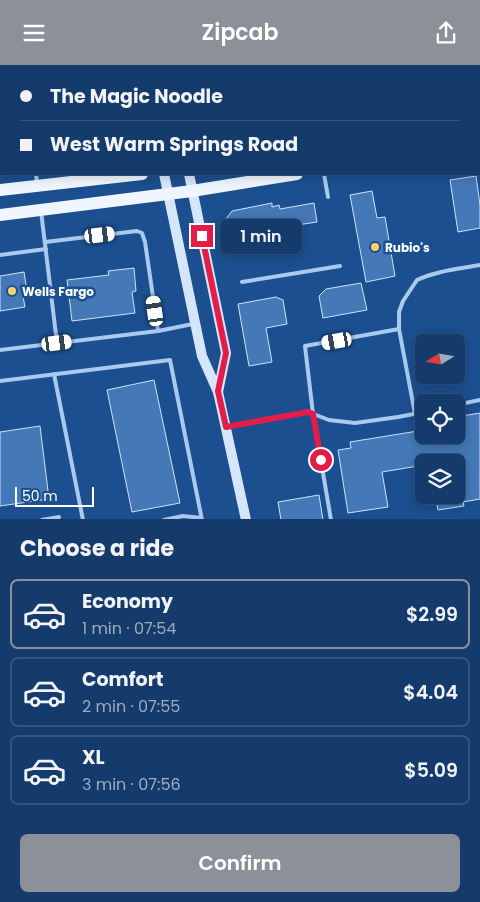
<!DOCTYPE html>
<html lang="en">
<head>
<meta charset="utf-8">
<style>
	:root { --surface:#143b6b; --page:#1d4271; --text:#f1f3f6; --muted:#9dadc1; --line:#33557e; --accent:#8c9099 }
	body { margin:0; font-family:Poppins,sans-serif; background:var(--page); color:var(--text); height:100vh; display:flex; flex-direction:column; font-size:19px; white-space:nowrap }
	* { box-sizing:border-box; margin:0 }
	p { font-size:16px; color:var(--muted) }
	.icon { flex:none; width:28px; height:28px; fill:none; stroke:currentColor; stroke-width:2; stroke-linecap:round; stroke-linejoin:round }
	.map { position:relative; height:454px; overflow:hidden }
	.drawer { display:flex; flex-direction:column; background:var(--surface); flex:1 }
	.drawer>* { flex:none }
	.hud { position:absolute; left:0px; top:0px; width:480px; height:110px; box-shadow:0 2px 12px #0003,0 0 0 1px var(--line); display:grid; align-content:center; height:110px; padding:0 20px; background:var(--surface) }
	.needle { width:32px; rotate:259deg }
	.fabs { position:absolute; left:415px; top:269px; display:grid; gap:10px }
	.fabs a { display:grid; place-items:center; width:50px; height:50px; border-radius:8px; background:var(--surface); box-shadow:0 2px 12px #0003,0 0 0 1px var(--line); font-size:25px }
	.scale { position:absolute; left:15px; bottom:12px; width:79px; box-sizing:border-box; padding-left:5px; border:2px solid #fff; border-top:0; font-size:14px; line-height:18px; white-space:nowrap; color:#fff; -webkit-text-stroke:4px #1b4f8f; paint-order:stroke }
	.end { position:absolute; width:22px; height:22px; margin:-11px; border:6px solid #e11d48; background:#fff; box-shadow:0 0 0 2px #fff }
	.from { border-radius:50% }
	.bubble { position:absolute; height:35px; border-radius:8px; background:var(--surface); box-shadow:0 2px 12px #0003,0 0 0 1px var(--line); font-size:16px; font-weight:600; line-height:35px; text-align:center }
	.car { position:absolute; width:15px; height:30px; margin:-15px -8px; border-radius:6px; box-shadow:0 0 4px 1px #0007; background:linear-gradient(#fff 24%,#345 0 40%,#fff 0 76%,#345 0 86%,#fff 0) }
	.hud b { display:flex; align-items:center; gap:18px; height:48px; font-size:19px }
	.hud b+b { border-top:1px solid var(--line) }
	.hud i { width:12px; height:12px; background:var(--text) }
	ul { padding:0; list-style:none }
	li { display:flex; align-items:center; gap:15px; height:70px; margin:0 10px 8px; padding:0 10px; border:2px solid var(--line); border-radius:8px }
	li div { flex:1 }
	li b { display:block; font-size:19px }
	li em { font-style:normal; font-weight:600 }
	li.on { border-color:var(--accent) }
	li>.icon { width:45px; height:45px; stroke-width:1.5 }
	h2 { padding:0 20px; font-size:22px; line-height:60px }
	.action { display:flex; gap:10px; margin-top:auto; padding:10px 20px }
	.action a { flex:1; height:58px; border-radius:8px; background:var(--accent); color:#fff; font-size:20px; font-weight:600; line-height:58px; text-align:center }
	header { display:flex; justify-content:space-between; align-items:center; height:65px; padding:0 20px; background:var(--accent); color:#fff; font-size:22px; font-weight:600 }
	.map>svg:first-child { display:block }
</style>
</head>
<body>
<header><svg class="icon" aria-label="menu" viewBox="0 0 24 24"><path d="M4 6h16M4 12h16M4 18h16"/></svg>Zipcab<svg class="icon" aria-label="share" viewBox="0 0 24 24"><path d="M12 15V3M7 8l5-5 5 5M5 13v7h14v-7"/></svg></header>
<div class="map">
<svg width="480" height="455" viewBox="0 0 480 455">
	<rect width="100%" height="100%" fill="#1b4f8f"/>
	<g fill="#4478b7" stroke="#cfe3fa">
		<path d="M476,111l4,29v23l-22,4 -8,-52z"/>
		<path d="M372,126l5,27 8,-1 10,59 -29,6 -16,-87z"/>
		<path d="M272,138v4l7,-2 1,4 34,-6 3,19 -46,7 -12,-8 -5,12 -10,3 1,8 -18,3 -4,-18 5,-1 -2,-9 6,-8z"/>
		<path d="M134,203l2,23 -4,1 3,21 -63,8 -5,-41 42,-5 -1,-4z"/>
		<path d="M24,207l3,19h-5l3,16 -25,4v-35z"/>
		<path d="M361,218l6,27 -44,8 -4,-22 7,-7z"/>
		<path d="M276,232l7,3 4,24 -21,4 6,34 -23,4 -11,-62z"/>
		<path d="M154,315l26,123 -48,9 -25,-122z"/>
		<path d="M480,348v86l-17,3 1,4 -26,4 -3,-15h21v-32h-32v2l-42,7 6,35 -40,6 -10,-63 13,-2 -1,-6 74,-12v5h32v-18z"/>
		<path d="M40,361l9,73 -49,7v-74z"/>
		<path d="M319,430l4,25h-42l-3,-18z"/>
	</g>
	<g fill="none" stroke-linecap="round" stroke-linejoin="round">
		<g stroke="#a9c9ee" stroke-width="4">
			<path d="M38,0v1"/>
			<path d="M112,0v1"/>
			<path d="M197,0v1"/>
			<path d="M206,0l2,1"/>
			<path d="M228,0v1"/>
			<path d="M258,0v1"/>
			<path d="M283,0v1"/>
			<path d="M317,0v1"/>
			<path d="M345,0v1"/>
			<path d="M375,0v1"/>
			<path d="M407,0l1,1"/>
			<path d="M0,55l1,-1"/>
			<path d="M0,86h1"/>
			<path d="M36,109l1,9"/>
			<path d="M324,109l4,23"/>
			<path d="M41,146l16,132"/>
			<path d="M45,177l92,-11 5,2 3,9 13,89"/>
			<path d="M0,190l46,-6"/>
			<path d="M242,217l98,-16"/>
			<path d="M0,285l158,-19 35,-7"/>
			<path d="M54,309l29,146"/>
			<path d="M0,316l170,-21 32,160"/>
			<path d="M456,340l24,-5"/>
			<path d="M415,349l-16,-85v-17l4,-11 14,-21c19,-9 42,-11 63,-15"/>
			<path d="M228,362l80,-15 21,8 26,3 43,-6 26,-5"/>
			<path d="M42,455l17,-3"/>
			<path d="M164,455l19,-4 18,2"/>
			<path d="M331,455l-18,-106 -8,-68 94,-17"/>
		</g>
		<g stroke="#a9c9ee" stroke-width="5">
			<path d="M477,0l1,1"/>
			<path d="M479,6l1,5"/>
		</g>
		<g stroke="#d6e6fa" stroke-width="10">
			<path d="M140,0v1"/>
			<path d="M162,0v1"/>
			<path d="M164,109l38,182 16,36 28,128"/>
			<path d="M189,109l37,179 -8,39"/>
		</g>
		<g stroke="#f0f6ff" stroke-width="12">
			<path d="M479,51h1"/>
			<path d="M479,62l1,-1"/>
			<path d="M479,75h1"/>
			<path d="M0,125l142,-16"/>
			<path d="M0,150l192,-24 105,-17"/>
		</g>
	</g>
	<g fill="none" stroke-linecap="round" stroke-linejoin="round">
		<path stroke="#e11d48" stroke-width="6" d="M202,171l24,117 -8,38 8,36 82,-15 5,2 8,46"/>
	</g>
	<g fill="#ffd166" stroke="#1b4f8f" stroke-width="2">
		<circle cx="375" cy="182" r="5"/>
		<circle cx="12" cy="226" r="5"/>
	</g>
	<g text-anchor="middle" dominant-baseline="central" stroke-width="5" stroke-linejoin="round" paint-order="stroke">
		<g font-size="12" font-weight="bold" fill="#fff" stroke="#1b4f8f" text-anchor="start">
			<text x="385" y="182">Rubio's</text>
			<text x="22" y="226">Wells Fargo</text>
		</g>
	</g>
</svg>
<div class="fabs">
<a><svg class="needle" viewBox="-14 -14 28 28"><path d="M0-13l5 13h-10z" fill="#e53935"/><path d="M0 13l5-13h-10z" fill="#9dadc1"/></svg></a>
<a><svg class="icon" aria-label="locate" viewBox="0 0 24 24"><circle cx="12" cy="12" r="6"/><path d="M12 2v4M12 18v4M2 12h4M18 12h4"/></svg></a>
<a><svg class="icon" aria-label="layers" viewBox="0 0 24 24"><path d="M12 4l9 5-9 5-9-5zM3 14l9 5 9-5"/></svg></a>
</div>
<div class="scale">50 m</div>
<i class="end from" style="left:321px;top:395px"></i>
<i class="end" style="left:202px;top:171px"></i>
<div class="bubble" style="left:220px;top:154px;width:82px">1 min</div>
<i class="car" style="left:100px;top:170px;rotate:83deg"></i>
<i class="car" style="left:155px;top:246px;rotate:352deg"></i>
<i class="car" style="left:337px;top:276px;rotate:260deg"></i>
<i class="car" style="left:57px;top:278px;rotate:83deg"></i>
<div class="hud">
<b><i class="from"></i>The Magic Noodle</b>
<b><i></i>West Warm Springs Road</b>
</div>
</div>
<section class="drawer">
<h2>Choose a ride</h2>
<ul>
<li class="on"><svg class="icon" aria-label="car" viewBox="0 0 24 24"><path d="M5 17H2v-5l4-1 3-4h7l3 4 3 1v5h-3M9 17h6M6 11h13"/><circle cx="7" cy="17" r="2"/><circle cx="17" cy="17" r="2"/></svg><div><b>Economy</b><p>1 min · 07:54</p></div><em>$2.99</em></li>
<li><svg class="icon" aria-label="car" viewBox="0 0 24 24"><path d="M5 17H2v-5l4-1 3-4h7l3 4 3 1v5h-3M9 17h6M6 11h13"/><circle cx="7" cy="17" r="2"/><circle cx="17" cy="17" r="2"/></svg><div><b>Comfort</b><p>2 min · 07:55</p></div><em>$4.04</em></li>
<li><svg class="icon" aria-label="car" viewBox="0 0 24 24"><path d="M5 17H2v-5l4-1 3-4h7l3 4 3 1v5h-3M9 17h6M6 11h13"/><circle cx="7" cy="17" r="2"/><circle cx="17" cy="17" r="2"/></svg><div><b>XL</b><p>3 min · 07:56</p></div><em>$5.09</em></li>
</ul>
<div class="action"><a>Confirm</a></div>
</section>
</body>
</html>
